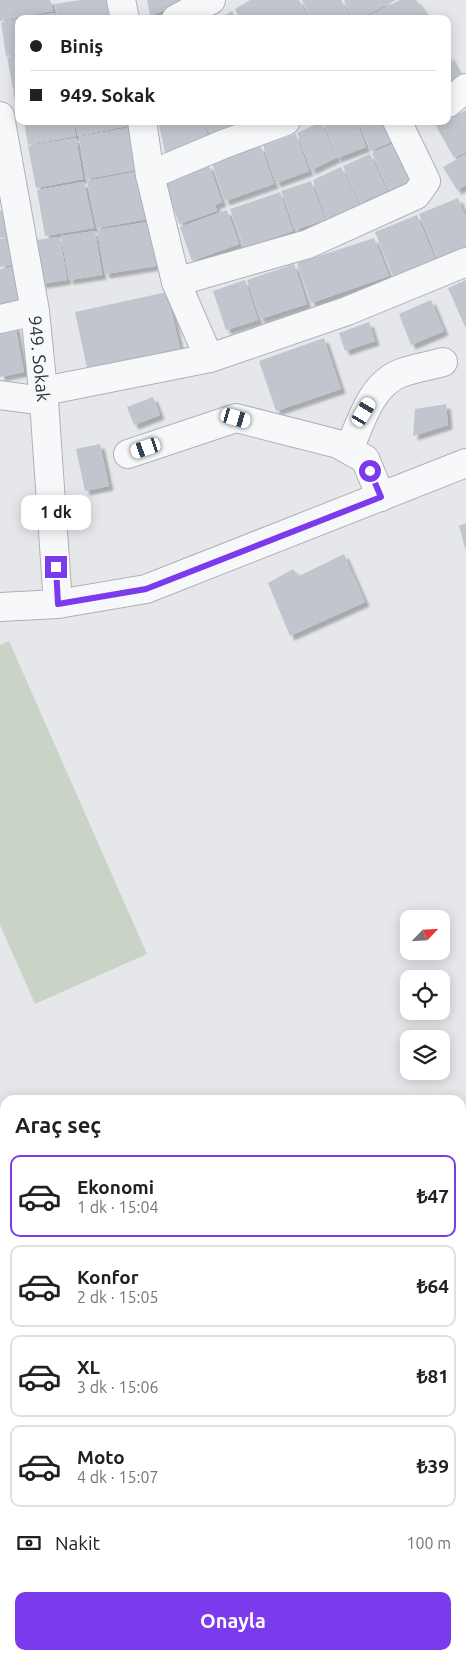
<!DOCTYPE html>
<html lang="tr">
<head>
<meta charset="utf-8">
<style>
	:root { --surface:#fff; --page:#f6f6f6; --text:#202124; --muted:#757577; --line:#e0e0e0; --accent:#7c3aed }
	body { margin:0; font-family:Ubuntu,sans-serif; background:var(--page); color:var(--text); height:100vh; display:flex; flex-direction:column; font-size:19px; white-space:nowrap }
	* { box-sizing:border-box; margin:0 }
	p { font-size:16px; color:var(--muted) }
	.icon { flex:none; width:28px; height:28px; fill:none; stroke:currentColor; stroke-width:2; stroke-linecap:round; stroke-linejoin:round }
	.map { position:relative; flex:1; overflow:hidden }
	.drawer { position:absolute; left:0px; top:1095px; width:466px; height:565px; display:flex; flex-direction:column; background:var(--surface); border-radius:15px 15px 0 0; box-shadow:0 2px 12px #0003 }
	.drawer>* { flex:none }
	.banner { position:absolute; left:15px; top:15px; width:436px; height:110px; border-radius:10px; box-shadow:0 2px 12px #0003; display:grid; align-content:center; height:110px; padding:0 15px; background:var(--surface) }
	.needle { width:32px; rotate:65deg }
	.fabs { position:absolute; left:400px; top:910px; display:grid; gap:10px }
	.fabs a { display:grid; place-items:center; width:50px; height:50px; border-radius:10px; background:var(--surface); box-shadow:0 2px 12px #0003; font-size:25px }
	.end { position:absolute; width:22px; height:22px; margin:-11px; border:6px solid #7c3aed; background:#fff; box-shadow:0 0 0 2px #fff }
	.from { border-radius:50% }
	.bubble { position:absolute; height:35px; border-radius:10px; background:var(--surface); box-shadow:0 2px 12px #0003; font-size:16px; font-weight:700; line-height:35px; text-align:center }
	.car { position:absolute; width:15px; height:30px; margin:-15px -8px; border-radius:6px; box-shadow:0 0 4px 1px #0007; background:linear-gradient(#fff 24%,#345 0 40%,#fff 0 76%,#345 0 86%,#fff 0) }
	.banner b { display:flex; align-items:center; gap:18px; height:48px; font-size:19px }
	.banner b+b { border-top:1px solid var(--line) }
	.banner i { width:12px; height:12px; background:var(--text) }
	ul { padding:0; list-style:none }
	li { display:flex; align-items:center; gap:15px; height:82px; margin:0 10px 8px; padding:0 5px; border:2px solid var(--line); border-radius:10px }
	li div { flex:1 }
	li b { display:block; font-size:19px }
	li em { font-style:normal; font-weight:700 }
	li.on { border-color:var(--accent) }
	li>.icon { width:45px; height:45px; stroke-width:1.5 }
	h2 { padding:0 15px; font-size:22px; line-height:60px }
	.pay { display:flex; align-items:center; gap:12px; height:55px; padding:0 15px; font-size:19px }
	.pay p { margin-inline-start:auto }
	.button { display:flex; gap:10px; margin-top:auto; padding:10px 15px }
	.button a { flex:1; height:58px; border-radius:10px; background:var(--accent); color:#fff; font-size:20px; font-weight:700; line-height:58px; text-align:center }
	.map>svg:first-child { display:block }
</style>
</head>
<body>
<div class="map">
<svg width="466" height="1660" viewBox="0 0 466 1660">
	<defs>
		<filter id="shadow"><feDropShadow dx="4.5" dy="4.5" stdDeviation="1" flood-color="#0004"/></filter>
	</defs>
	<rect width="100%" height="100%" fill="#e5e7eb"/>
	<path fill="#c9d4c7" d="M9,641l138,313 -112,50 -35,-79v-280z"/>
	<g fill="#c2c5ce" filter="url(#shadow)">
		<path d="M0,0h50l3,11 -53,10z"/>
		<path d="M80,0h29l3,19h-54l-3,-15z"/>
		<path d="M147,0h41l-38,16z"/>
		<path d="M250,0h49l10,19h-69l-5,-10z"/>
		<path d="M302,0h39l8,15 -7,4h-30z"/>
		<path d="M344,0h52l-37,19h-6z"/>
		<path d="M400,0h16l13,19h-66z"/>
		<path d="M232,11l4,8h-17z"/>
		<path d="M54,13l1,6h-30v-1z"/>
		<path d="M19,19v35l-13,2 -5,-34z"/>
		<path d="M19,55v33l-6,1 -6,-32z"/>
		<path d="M449,55l15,28 -16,8v-35z"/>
		<path d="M19,89v28h-1l-5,-27z"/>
		<path d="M466,110v42l-12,6 -18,-32z"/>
		<path d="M24,121h49l3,15 -48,9z"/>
		<path d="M75,121h56l1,4 -54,11z"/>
		<path d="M158,121h45l7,21 -44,15z"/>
		<path d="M205,121h48l-41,20z"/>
		<path d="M323,121h33l10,26 -29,11z"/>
		<path d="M358,121h32l8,18 -27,12z"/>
		<path d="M321,122l15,36 -25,12 -14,-37z"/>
		<path d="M132,127l9,42 -55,10 -7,-42z"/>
		<path d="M296,134l13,37 -33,12 -13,-38z"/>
		<path d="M76,138l7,41 -47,9 -8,-42z"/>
		<path d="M399,141l17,37 -27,12 -17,-37z"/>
		<path d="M261,146l13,38 -49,17 -13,-37z"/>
		<path d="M370,154l17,37 -27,12 -17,-37z"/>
		<path d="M466,154v31l-9,5 -14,-23z"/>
		<path d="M209,165l13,37 -7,3 2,6 -38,13 -15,-43z"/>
		<path d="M341,167l18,37 -33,15 -13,-39z"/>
		<path d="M141,171l7,48 -51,9 -10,-47z"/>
		<path d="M311,181l14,39 -30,10 -14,-39z"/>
		<path d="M84,182l10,46 -49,8 -8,-46z"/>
		<path d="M280,192l13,39 -49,17 -14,-39z"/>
		<path d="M458,198l8,19v35l-26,11 -21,-49z"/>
		<path d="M6,210l5,26 -11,2v-27z"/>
		<path d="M227,210l12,34 -47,17 -12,-34z"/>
		<path d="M417,215l20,49 -42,17 -20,-49z"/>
		<path d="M148,222l8,44 -51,8 -8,-44z"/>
		<path d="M95,231l7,44 -33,5 -8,-44z"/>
		<path d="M12,237l5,27 -17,3v-28z"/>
		<path d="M60,237l7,43 -26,4 -6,-44z"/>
		<path d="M374,238l15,38 -78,27 -14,-40z"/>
		<path d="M294,264l13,40 -47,15 -13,-39z"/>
		<path d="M13,267l7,40 -20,4v-42z"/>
		<path d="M245,280l13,40 -32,10 -13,-39z"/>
		<path d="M466,280v49l-18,-41z"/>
		<path d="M167,292l13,56 -93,20 -12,-56z"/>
		<path d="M431,300l13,31 -33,14 -12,-31z"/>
		<path d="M369,322l6,19 -30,10 -6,-18z"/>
		<path d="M15,325l9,47 -24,5v-49z"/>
		<path d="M324,338l17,51 -65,22 -17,-50z"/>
		<path d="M153,397l7,18 -26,10 -7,-18z"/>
		<path d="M446,404l2,21 -35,11 2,-27z"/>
		<path d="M100,444l9,42 -24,5 -9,-42z"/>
		<path d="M466,523v25h-1l-6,-22z"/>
		<path d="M344,554l21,48 -75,34 -22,-53 25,-14 6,7z"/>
	</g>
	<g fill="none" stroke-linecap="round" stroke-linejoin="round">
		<defs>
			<g id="minor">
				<path d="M121,0l4,19"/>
				<path d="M176,19l35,-19"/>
				<path d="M448,103l18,-15"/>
				<path id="s1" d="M0,116l35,195 9,90 14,203"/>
				<path d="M142,121l8,54 26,107 33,76"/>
				<path d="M150,175l74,-31 62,-23"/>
				<path d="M176,282l132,-38 108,-49 10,-14 -29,-60"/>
				<path d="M0,319l35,-8"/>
				<path d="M44,391l166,-33 137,-47 119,-49"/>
				<path d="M0,395l44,6"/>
				<path d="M349,450c11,-26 22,-66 52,-77 13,-5 28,-7 42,-11"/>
				<path d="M128,454l108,-36 102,26 27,15 16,38"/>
				<path d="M0,607l58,-3 88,-15 320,-126"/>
				<path d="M0,1306l5,-8"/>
				<path d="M0,1579l5,-9"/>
				<path d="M97,1660l3,-5"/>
			</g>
		</defs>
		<use href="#minor" stroke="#aeb1b8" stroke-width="30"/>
		<use href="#minor" stroke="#f7f8fa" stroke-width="28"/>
	</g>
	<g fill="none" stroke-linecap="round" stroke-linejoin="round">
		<path stroke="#7c3aed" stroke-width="6" d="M56,567l2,37 88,-15 235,-92 -11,-26"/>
	</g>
	<g text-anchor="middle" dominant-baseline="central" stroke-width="4" stroke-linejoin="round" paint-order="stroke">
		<g font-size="18" fill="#2d3342" stroke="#f4f6f8">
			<text stroke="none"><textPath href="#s1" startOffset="246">949. Sokak</textPath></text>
		</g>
	</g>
</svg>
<div class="fabs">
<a><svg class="needle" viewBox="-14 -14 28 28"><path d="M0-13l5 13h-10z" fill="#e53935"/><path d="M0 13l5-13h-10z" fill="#757577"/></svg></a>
<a><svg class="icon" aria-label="locate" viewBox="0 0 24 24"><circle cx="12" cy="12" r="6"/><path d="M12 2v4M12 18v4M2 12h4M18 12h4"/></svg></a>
<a><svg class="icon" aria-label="layers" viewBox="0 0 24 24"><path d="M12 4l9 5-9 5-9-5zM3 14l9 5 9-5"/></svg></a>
</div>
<i class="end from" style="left:370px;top:471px"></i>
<i class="end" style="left:56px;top:567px"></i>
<div class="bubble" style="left:21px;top:495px;width:70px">1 dk</div>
<i class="car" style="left:364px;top:412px;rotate:31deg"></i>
<i class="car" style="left:236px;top:418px;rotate:106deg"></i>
<i class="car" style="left:146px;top:448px;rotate:251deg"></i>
<div class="banner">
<b><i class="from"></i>Biniş</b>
<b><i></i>949. Sokak</b>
</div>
<section class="drawer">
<h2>Araç seç</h2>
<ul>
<li class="on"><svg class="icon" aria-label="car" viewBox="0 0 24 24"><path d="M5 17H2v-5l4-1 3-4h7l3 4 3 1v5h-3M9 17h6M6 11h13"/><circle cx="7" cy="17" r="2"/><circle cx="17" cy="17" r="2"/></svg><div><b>Ekonomi</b><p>1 dk · 15:04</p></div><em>₺47</em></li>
<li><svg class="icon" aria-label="car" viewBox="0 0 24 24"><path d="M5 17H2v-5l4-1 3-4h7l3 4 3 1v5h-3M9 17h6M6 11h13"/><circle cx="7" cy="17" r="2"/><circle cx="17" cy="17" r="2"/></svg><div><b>Konfor</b><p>2 dk · 15:05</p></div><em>₺64</em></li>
<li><svg class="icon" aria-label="car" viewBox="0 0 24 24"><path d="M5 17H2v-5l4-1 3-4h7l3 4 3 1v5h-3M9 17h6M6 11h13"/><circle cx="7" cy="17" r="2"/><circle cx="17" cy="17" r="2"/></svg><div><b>XL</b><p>3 dk · 15:06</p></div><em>₺81</em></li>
<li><svg class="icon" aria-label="car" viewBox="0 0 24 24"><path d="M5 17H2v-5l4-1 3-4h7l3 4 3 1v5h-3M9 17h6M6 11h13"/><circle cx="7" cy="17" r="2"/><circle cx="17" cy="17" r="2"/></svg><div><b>Moto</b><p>4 dk · 15:07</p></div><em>₺39</em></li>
</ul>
<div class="pay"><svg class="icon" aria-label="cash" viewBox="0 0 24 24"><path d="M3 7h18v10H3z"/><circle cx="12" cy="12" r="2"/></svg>Nakit<p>100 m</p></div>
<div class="button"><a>Onayla</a></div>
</section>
</div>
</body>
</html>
